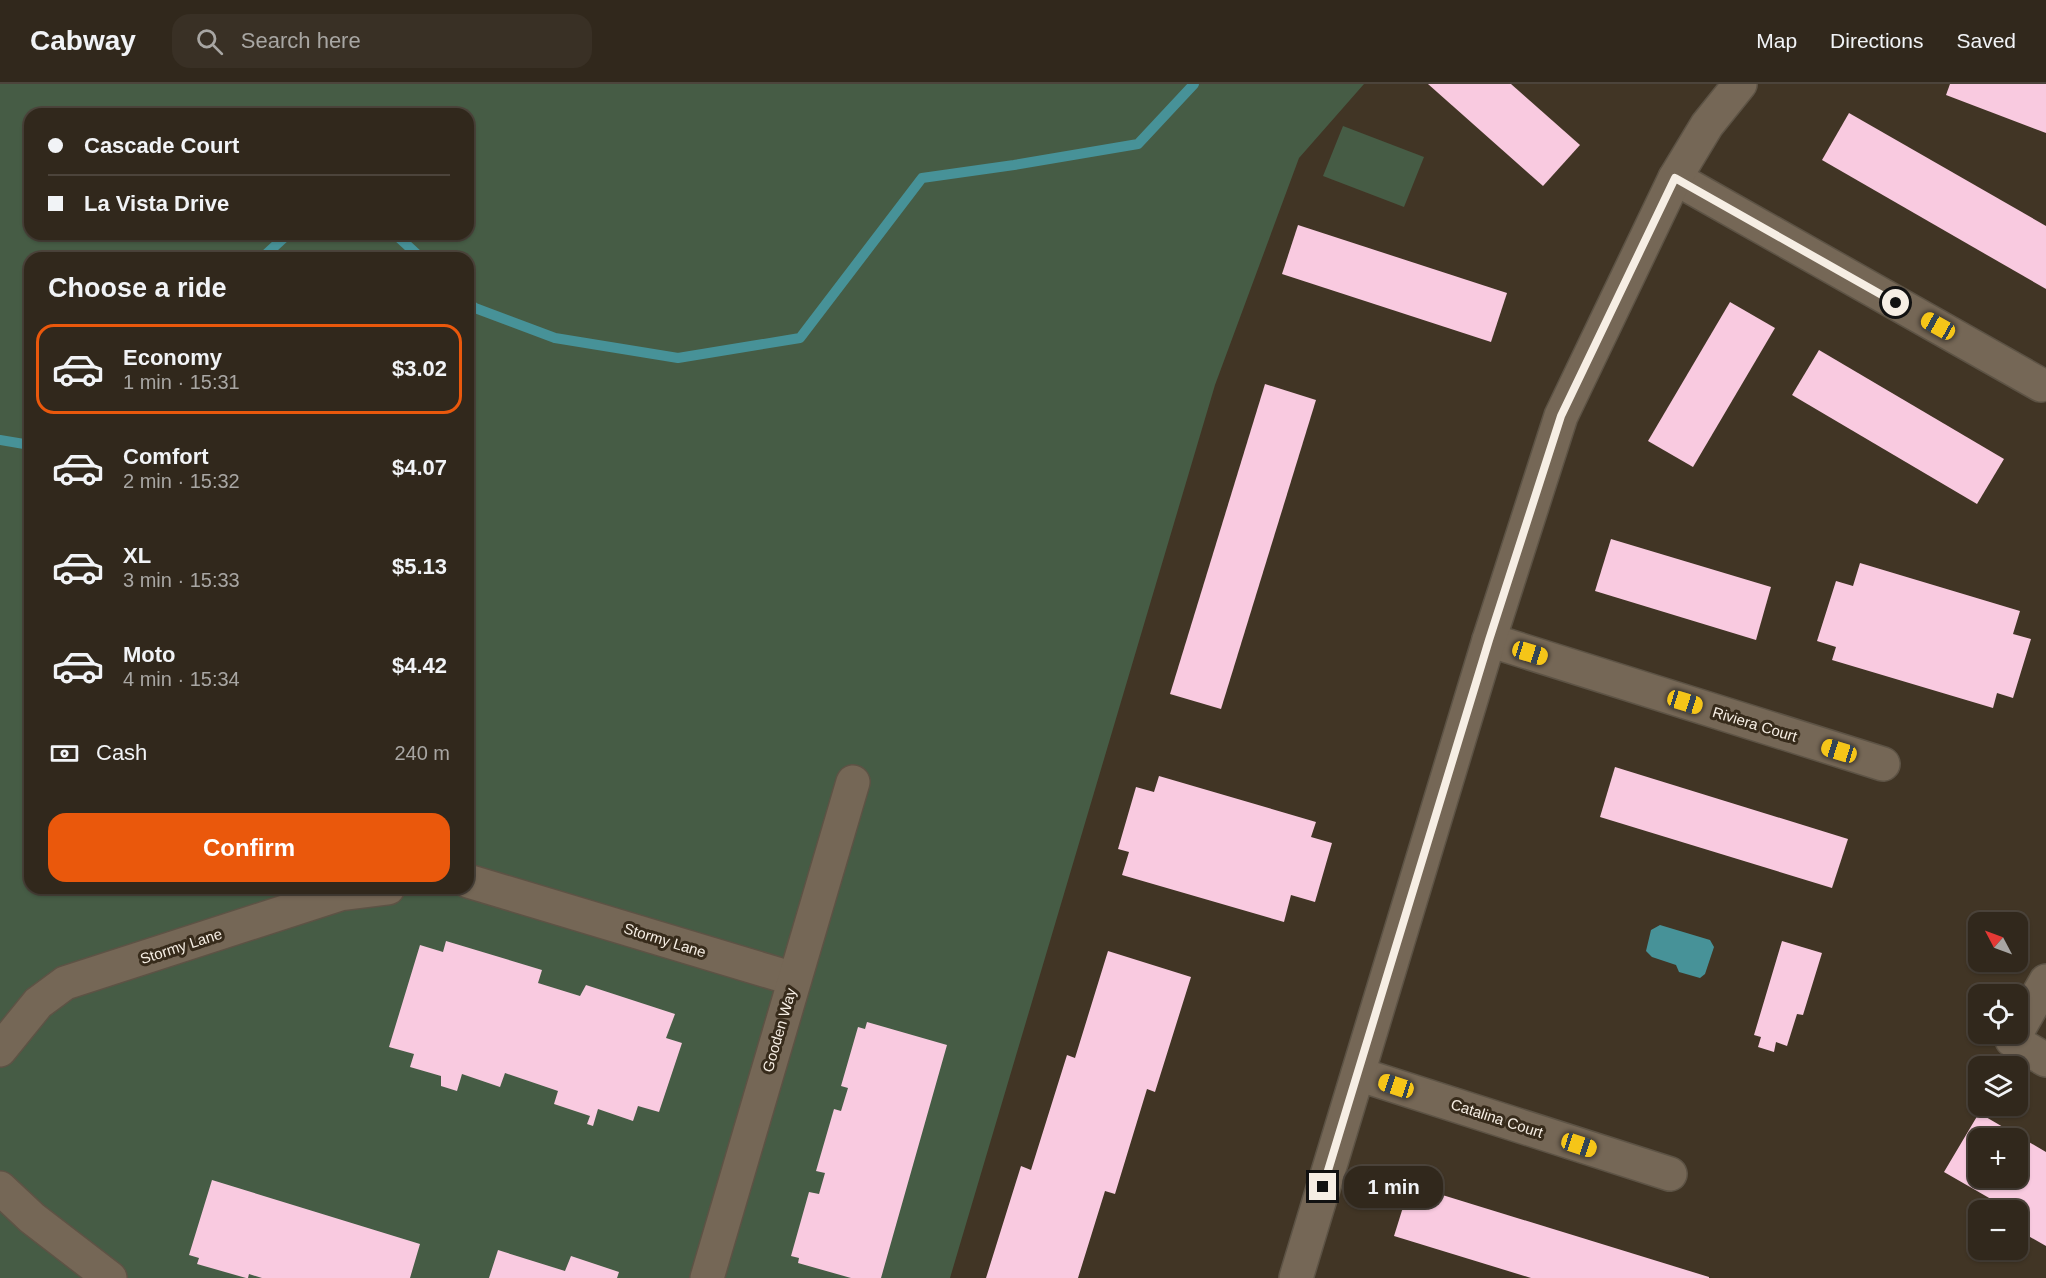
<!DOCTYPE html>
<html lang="en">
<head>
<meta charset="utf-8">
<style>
	:root { --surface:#31281c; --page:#393025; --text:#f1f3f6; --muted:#a8a6a3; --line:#4c443b; --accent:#ea580c }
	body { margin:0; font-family:Helvetica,sans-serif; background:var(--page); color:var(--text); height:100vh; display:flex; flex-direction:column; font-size:22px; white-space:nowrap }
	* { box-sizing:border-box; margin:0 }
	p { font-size:20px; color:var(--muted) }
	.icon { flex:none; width:33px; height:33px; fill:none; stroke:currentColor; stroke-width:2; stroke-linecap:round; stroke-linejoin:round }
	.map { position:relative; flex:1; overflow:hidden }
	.panel { position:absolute; left:24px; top:168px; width:450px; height:642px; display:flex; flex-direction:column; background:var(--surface); border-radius:18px; box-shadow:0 2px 4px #0004,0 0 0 2px var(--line) }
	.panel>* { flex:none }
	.banner { position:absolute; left:24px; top:24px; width:450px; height:132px; border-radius:18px; box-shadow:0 2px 4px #0004,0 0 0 2px var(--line); display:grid; align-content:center; height:132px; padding:0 24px; background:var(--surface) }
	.needle { width:39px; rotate:311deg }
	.tools { position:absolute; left:1968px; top:828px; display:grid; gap:12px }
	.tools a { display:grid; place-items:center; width:60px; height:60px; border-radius:12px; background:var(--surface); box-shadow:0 2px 4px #0004,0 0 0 2px var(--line); font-size:30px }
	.end { position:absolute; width:27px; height:27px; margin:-14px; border:8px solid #f6eee4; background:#111; box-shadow:0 0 0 3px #111 }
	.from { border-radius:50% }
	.bubble { position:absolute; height:42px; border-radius:18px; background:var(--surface); box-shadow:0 2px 4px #0004,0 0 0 2px var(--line); font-size:20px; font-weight:800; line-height:42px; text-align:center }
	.car { position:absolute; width:18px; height:36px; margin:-18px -9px; border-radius:8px; box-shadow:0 0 4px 2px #0007; background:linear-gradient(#f5c518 24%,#345 0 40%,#f5c518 0 76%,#345 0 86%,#f5c518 0) }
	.banner b { display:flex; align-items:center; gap:21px; height:57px; font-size:22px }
	.banner b+b { border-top:2px solid var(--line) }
	.banner i { width:15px; height:15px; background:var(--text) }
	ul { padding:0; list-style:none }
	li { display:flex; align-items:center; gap:18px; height:90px; margin:0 12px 9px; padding:0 12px; border:3px solid transparent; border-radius:18px }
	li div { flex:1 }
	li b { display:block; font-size:22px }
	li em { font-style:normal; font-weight:800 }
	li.current { border-color:var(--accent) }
	li>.icon { width:54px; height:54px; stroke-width:1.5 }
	h2 { padding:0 24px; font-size:27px; line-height:72px }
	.pay { display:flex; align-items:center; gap:15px; height:66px; padding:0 24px; font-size:22px }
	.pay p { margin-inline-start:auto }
	.cta { display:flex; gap:12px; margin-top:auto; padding:12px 24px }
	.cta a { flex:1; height:69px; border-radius:18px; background:var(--accent); color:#fff; font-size:24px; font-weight:800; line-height:69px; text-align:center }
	header { display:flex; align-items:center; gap:36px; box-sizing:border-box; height:84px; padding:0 30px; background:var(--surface); border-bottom:2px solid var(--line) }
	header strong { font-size:28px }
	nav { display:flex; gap:33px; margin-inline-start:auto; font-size:21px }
	.search { width:420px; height:54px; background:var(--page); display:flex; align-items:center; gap:15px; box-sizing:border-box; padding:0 21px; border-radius:18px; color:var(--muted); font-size:22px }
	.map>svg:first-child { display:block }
</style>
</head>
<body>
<header>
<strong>Cabway</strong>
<div class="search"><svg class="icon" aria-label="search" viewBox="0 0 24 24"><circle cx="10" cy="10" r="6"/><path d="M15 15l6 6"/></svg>Search here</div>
<nav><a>Map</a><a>Directions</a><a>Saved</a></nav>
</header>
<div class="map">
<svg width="2046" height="1194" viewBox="0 0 2046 1194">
	<rect width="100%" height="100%" fill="#413525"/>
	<g fill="#465c45" fill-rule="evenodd">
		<path d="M0,0h1364l-65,74 -84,227 -265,893h-950zM30,30h438v120h-438zM30,174h438v630h-438z"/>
		<path d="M1343,42l81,31 -20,50 -81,-31z"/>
	</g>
	<path fill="#479298" d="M1660,841l50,15 4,7 -9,27 -5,4 -21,-6 -3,-7 -24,-8 -6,-6 5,-21z"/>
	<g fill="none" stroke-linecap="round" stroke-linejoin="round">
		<g stroke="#479298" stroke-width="10">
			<path d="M395,150l26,24"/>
			<path d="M262,174l26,-24"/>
			<path d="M468,218l7,6 80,30 123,20 122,-20 122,-160 92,-13 124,-21 56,-60"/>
			<path d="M0,356l30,5"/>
		</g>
	</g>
	<g fill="#f9cae0" fill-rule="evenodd">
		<path d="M1428,0h83l69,61 -37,41z"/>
		<path d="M1950,0h96v49l-100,-38z"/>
		<path d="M1849,29l197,113v63l-224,-129z"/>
		<path d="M1298,141l209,68 -16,49 -209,-68z"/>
		<path d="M1730,218l45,26 -82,139 -45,-26z"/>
		<path d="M1819,266l185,109 -27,45 -185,-109z"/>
		<path d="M1265,300l51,16 -95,309 -51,-15z"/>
		<path d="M1611,455l160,48 -15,53 -161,-49z"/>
		<path d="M1860,479l160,48 -7,23 18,5 -18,59 -16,-5 -4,15 -161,-48 4,-13 -19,-6 19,-60 17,5z"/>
		<path d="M1615,683l233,72 -16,49 -232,-71z"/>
		<path d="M1159,692l157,46 -5,15 21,6 -17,59 -24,-7 -7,27 -162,-47 7,-23 -11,-3 18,-62 18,5z"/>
		<path d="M446,857l96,29 -4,13 42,13 6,-11 89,29 -9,24 16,5 -23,69 -21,-6 -5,15 -35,-12 -5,17 -6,-2 3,-8 -36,-12 4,-13 -53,-18 -5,14 -38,-13 -5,17 -16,-5v-10l-31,-9 4,-13 -25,-7 31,-102 23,7z"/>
		<path d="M1782,857l40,12 -19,62 -6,-1 -10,32 -11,-4 -2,10 -16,-5 3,-10 -7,-2z"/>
		<path d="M1108,867l83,26 -36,115 -8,-3 -32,105 -10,-3 -27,87h-92l35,-112 10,4 36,-115 8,3z"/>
		<path d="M867,938l80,23 -66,233h-30l-53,-15 1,-5 -8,-2 18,-64 10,2 6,-21 -9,-2 18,-62 7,2 7,-23 -7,-2 17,-59 7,2z"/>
		<path d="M1979,1029l67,39v94l-28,-16v-20h-8l-66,-38zM1978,1054h40v40h-40z"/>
		<path d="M212,1096l208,64 -10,34h-148l-13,-4 -1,4h-2l-49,-14 2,-6 -10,-3z"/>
		<path d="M1410,1101l299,92v1h-178l-137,-42z"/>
		<path d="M498,1166l67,21 6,-15 48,16 -2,6h-128z"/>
	</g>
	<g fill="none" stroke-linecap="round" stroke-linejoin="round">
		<defs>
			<g id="minor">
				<path d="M1675,94l366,207"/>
				<path d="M1489,556l394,124"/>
				<path d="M468,797l326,98"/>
				<path d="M2018,946l28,-49"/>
				<path d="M2015,950l-3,6 34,20"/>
				<path d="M0,966l38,-47 27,-20 275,-89 48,-6"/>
				<path d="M1358,990l312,100"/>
				<path d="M0,1104l32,30 78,60"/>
				<path d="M707,1194l146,-496"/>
				<path d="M1296,1194l193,-638 72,-224 114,-238 32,-53 33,-41"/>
			</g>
		</defs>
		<use href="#minor" stroke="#5d5345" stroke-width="36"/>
		<use href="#minor" stroke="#756756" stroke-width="33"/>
	</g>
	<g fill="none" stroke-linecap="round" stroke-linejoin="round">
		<path stroke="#f6eee4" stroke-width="8" d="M1323,1103l166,-547 72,-224 114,-238 221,125"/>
	</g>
	<g text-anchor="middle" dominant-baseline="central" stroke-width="6" stroke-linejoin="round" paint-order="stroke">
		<g font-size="15" fill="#f6eee4" stroke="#372b1b">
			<text transform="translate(1755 640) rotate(17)">Riviera Court</text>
			<text transform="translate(665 856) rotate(17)">Stormy Lane</text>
			<text transform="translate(181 862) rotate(-18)">Stormy Lane</text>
			<text transform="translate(779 946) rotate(-74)">Gooden Way</text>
			<text transform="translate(1497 1034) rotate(18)">Catalina Court</text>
		</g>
	</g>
</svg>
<div class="tools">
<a><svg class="needle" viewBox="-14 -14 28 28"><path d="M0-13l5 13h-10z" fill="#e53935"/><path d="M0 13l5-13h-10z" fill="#a8a6a3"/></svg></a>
<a><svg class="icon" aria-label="locate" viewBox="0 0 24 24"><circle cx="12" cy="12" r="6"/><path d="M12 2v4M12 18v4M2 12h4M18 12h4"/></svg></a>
<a><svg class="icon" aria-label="layers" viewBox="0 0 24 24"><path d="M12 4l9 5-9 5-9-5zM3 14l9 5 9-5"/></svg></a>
<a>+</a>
<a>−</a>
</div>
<i class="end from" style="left:1896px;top:219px"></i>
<i class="end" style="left:1323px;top:1103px"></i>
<div class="bubble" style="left:1344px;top:1082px;width:99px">1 min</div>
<i class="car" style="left:1938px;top:242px;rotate:299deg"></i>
<i class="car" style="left:1530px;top:569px;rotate:107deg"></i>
<i class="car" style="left:1685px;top:618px;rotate:107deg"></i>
<i class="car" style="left:1839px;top:667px;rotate:287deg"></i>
<i class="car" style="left:1396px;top:1002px;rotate:288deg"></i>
<i class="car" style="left:1579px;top:1061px;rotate:108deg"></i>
<div class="banner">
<b><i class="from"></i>Cascade Court</b>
<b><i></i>La Vista Drive</b>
</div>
<section class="panel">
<h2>Choose a ride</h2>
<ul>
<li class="current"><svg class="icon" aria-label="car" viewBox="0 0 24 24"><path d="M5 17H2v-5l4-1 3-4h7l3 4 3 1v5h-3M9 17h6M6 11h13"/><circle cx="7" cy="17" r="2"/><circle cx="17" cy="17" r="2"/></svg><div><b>Economy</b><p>1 min · 15:31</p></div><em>$3.02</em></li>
<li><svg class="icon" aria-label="car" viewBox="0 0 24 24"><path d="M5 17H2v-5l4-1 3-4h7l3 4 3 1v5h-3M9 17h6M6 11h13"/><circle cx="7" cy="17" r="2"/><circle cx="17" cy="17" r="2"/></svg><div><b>Comfort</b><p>2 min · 15:32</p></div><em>$4.07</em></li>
<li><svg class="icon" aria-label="car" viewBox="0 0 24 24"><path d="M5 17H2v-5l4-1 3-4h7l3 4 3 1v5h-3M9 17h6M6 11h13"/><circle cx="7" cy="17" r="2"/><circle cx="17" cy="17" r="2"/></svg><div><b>XL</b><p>3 min · 15:33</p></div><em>$5.13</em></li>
<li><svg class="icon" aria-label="car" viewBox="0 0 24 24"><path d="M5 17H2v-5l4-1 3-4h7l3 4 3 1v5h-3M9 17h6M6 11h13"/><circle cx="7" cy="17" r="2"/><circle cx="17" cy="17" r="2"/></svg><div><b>Moto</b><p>4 min · 15:34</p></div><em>$4.42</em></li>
</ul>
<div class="pay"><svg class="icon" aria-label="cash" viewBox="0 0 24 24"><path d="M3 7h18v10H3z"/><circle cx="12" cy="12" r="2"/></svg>Cash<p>240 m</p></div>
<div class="cta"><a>Confirm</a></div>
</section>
</div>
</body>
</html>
